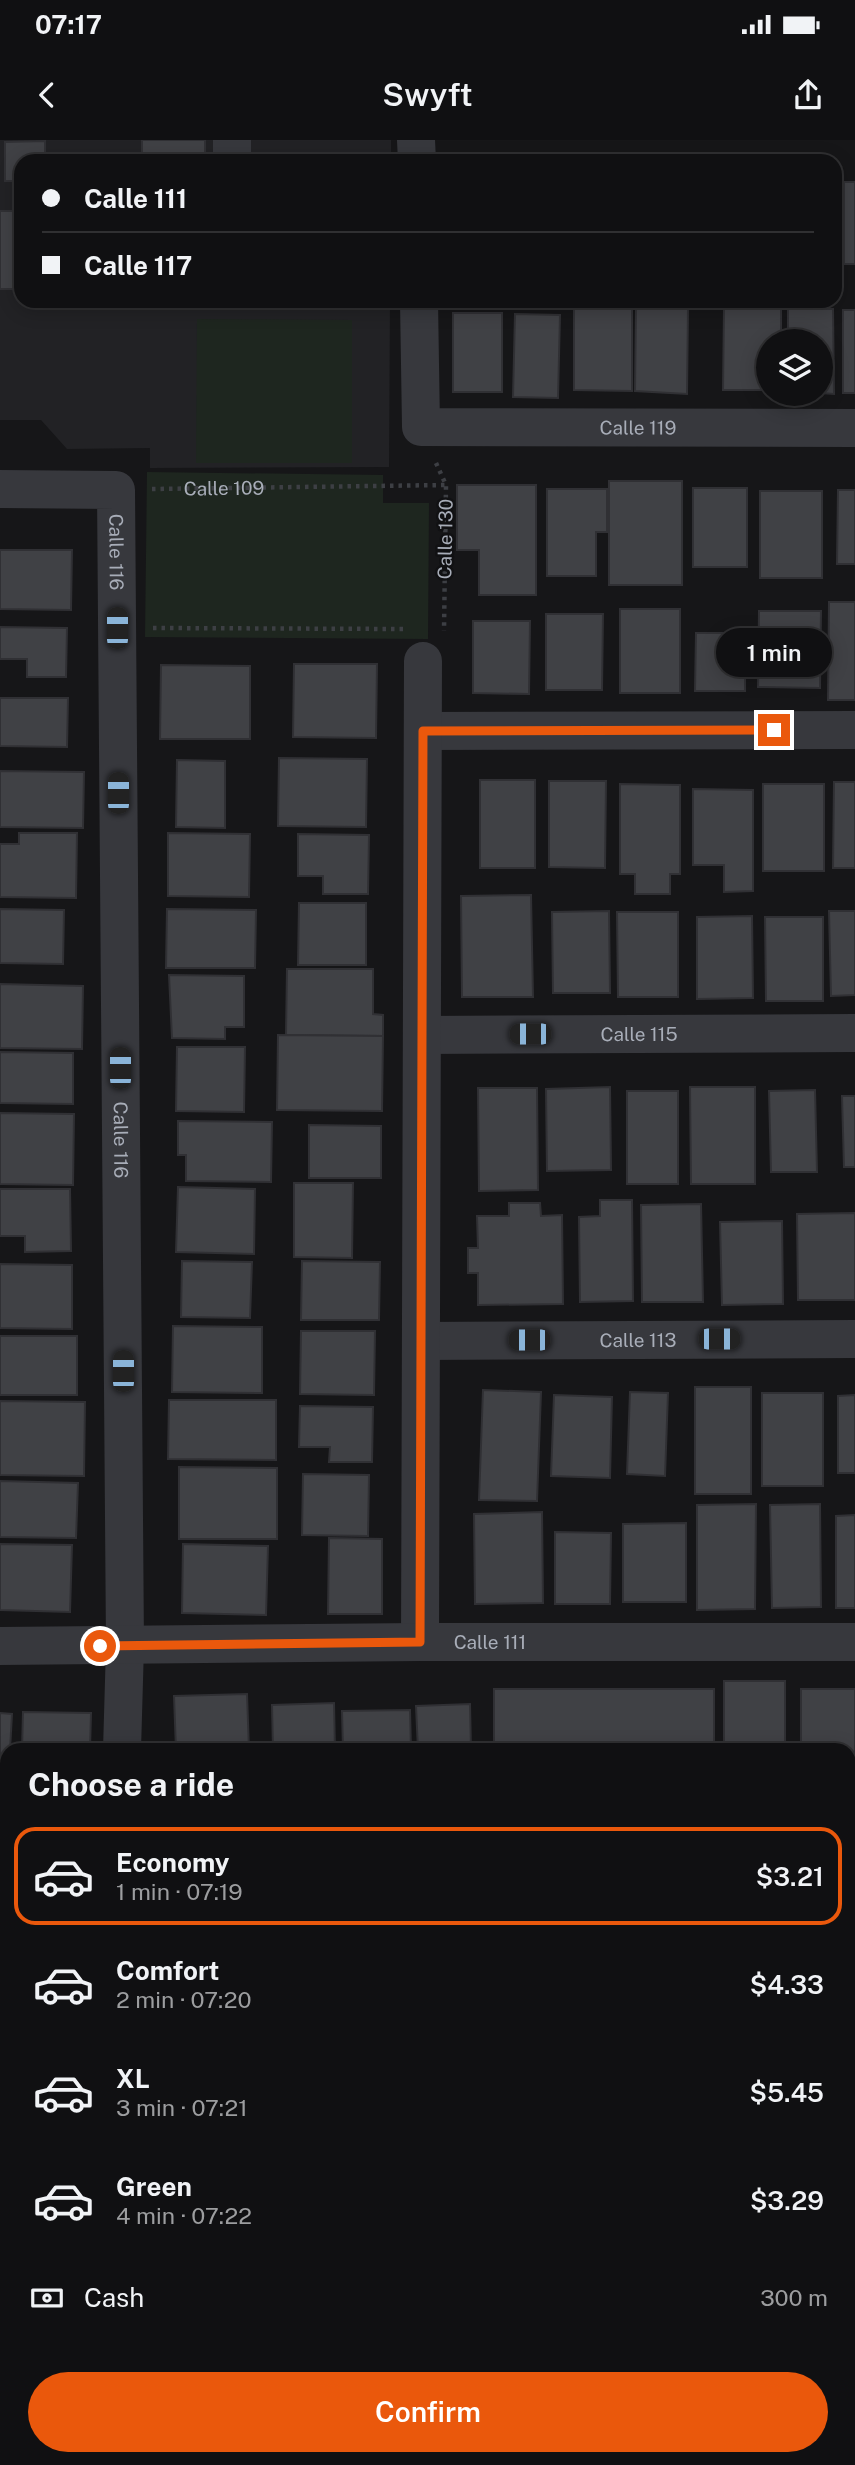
<!DOCTYPE html>
<html lang="en">
<head>
<meta charset="utf-8">
<style>
	:root { --surface:#101012; --page:#19191b; --text:#f1f3f6; --muted:#9c9d9f; --line:#303032; --accent:#ea580c }
	body { margin:0; font-family:"Public Sans",sans-serif; background:var(--page); color:var(--text); height:100vh; display:flex; flex-direction:column; font-size:26px; white-space:nowrap }
	* { box-sizing:border-box; margin:0 }
	p { font-size:23px; color:var(--muted) }
	.icon { flex:none; width:38px; height:38px; fill:none; stroke:currentColor; stroke-width:2; stroke-linecap:round; stroke-linejoin:round }
	.map { position:relative; flex:1; overflow:hidden }
	.sheet { position:absolute; left:0px; top:1603px; width:856px; height:723px; display:flex; flex-direction:column; background:var(--surface); border-radius:21px 21px 0 0; box-shadow:0 4px 18px #0003,0 0 0 2px var(--line) }
	.sheet>* { flex:none }
	.top-card { position:absolute; left:14px; top:14px; width:828px; height:154px; border-radius:21px; box-shadow:0 4px 18px #0003,0 0 0 2px var(--line); display:grid; align-content:center; height:154px; padding:0 28px; background:var(--surface) }
	.controls { position:absolute; left:756px; top:189px; display:grid; gap:14px }
	.controls a { display:grid; place-items:center; width:77px; height:77px; border-radius:50%; background:var(--surface); box-shadow:0 4px 18px #0003,0 0 0 2px var(--line); font-size:35px }
	.end { position:absolute; width:32px; height:32px; margin:-16px; border:9px solid #ea580c; background:#fff; box-shadow:0 0 0 4px #fff }
	.from { border-radius:50% }
	.bubble { position:absolute; height:49px; border-radius:24px; background:var(--surface); box-shadow:0 4px 18px #0003,0 0 0 2px var(--line); font-size:23px; font-weight:600; line-height:49px; text-align:center }
	.car { position:absolute; width:21px; height:42px; margin:-21px -10px; border-radius:9px; box-shadow:0 0 5px 2px #0007; background:linear-gradient(#222 24%,#8ab4d8 0 40%,#222 0 76%,#8ab4d8 0 86%,#222 0) }
	.top-card b { display:flex; align-items:center; gap:24px; height:66px; font-size:26px }
	.top-card b+b { border-top:2px solid var(--line) }
	.top-card i { width:18px; height:18px; background:var(--text) }
	ul { padding:0; list-style:none }
	li { display:flex; align-items:center; gap:21px; height:98px; margin:0 14px 10px; padding:0 14px; border:4px solid transparent; border-radius:21px }
	li div { flex:1 }
	li b { display:block; font-size:26px }
	li em { font-style:normal; font-weight:600 }
	li.current { border-color:var(--accent) }
	li>.icon { width:63px; height:63px; stroke-width:1.5 }
	h2 { padding:0 28px; font-size:32px; line-height:84px }
	.pay { display:flex; align-items:center; gap:18px; height:77px; padding:0 28px; font-size:26px }
	.pay p { margin-inline-start:auto }
	.action { display:flex; gap:14px; margin-top:auto; padding:14px 28px }
	.action a { flex:1; height:80px; border-radius:42px; background:var(--accent); color:#fff; font-size:28px; font-weight:600; line-height:80px; text-align:center }
	.status { display:flex; justify-content:space-between; align-items:center; height:49px; padding:0 35px; background:var(--surface); direction:ltr }
	.status svg { height:19px; fill:currentColor }
	header { display:flex; justify-content:space-between; align-items:center; height:91px; padding:0 28px; background:var(--surface); font-size:32px; font-weight:600 }
	.map>svg:first-child { display:block }
</style>
</head>
<body>
<div class="status"><b>07:17</b><svg viewBox="0 0 49 12"><path d="M0 12V9h3v3zM5 12V6h3v6zM10 12V3h3v9zM15 12V0h3v12zM26 1h20v11H26zM47 4h2v5h-2z"/></svg></div>
<header><svg class="icon" aria-label="back" viewBox="0 0 24 24"><path d="M15 5l-7 7 7 7"/></svg>Swyft<svg class="icon" aria-label="share" viewBox="0 0 24 24"><path d="M12 15V3M7 8l5-5 5 5M5 13v7h14v-7"/></svg></header>
<div class="map">
<svg width="855" height="2325" viewBox="0 0 855 2325">
	<rect width="100%" height="100%" fill="#161618"/>
	<path fill="#222225" d="M0,0h391v21h-370v140h369l-1,166 -239,1v-20l-83,1 -26,-29h-41z"/>
	<g fill="#1e261f">
		<path d="M197,179l155,1v143h-156z"/>
		<path d="M147,332l236,3v28h46l-1,136 -283,-2z"/>
		<path d="M0,2281h7v38h55v4l191,-2v4h-253z"/>
	</g>
	<g fill="#404145" stroke="#303034" stroke-width="2">
		<path d="M142,0h63v16l6,1v4h-77v-8h8z"/>
		<path d="M45,1v20h-24v20h-16v-39z"/>
		<rect x="844" y="42" width="11" height="82"/>
		<rect x="0" y="71" width="21" height="78"/>
		<path d="M574,168h58v83l-58,-1z"/>
		<path d="M688,168l-1,86 -52,-3 1,-82z"/>
		<path d="M724,168h57v33h-13v49h-45z"/>
		<path d="M788,169h45l1,85 -13,-1v-52h-33z"/>
		<rect x="843" y="170" width="12" height="83"/>
		<rect x="453" y="173" width="49" height="79"/>
		<path d="M515,174l45,1 -2,83 -45,-1z"/>
		<rect x="609" y="341" width="73" height="104"/>
		<path d="M457,345h79v110h-57v-45h-22z"/>
		<rect x="693" y="348" width="54" height="79"/>
		<path d="M547,349h60v43h-11v44h-49z"/>
		<path d="M838,350h17v74h-18z"/>
		<rect x="760" y="351" width="62" height="87"/>
		<path d="M0,410h72l-1,60 -71,-1z"/>
		<path d="M829,462h26v98h-27z"/>
		<rect x="620" y="469" width="60" height="84"/>
		<path d="M759,471h62l-1,77 -62,-1z"/>
		<path d="M546,474h57l-1,76h-56z"/>
		<path d="M473,481h57l-1,73 -56,-1z"/>
		<path d="M0,487l67,1 -1,49h-39v-18h-27z"/>
		<path d="M696,493h49v58h-50z"/>
		<path d="M294,524h83l-1,74 -83,-1z"/>
		<path d="M161,525l89,1v73h-90z"/>
		<path d="M0,558h68l-1,49 -67,-1z"/>
		<path d="M279,618l88,1 -1,68 -88,-1z"/>
		<path d="M177,620l48,1v67l-49,-1z"/>
		<path d="M0,631l84,1 -1,56 -83,-1z"/>
		<rect x="480" y="640" width="55" height="88"/>
		<path d="M549,641h57l-1,87 -56,-1z"/>
		<path d="M834,642h21v86h-22z"/>
		<path d="M620,644l60,1v89h-10v20h-35v-20h-15z"/>
		<rect x="763" y="644" width="61" height="87"/>
		<path d="M693,649l60,1v101l-29,1v-27h-31z"/>
		<path d="M19,693h58l-1,65 -76,-1v-53h19z"/>
		<path d="M168,693l82,1 -1,63 -81,-1z"/>
		<path d="M298,694l71,1 -1,59h-45v-18h-25z"/>
		<path d="M531,755l2,102h-71l-1,-101z"/>
		<path d="M299,763h67v62h-68z"/>
		<path d="M0,769l64,1 -1,54 -63,-1z"/>
		<path d="M167,769l89,1 -1,58h-89z"/>
		<path d="M609,771l1,82h-57l-1,-81z"/>
		<path d="M829,771h26v84l-24,1z"/>
		<path d="M617,772h61v85h-60z"/>
		<path d="M752,776l1,82 -56,1v-82z"/>
		<path d="M765,777h58v84h-57z"/>
		<path d="M287,829h86v45l10,1v21l-97,-1z"/>
		<path d="M169,835l75,1v51h-19v12l-53,-1z"/>
		<path d="M0,844l83,2 -1,63 -82,-1z"/>
		<path d="M278,895l105,1 -1,75 -105,-1z"/>
		<path d="M177,907h68l-1,65 -68,-1z"/>
		<path d="M0,912l73,1v51l-73,-1z"/>
		<path d="M610,947l1,83 -64,1 -1,-82z"/>
		<path d="M690,947h65v97h-64z"/>
		<path d="M478,948h59l1,102 -59,1z"/>
		<path d="M815,950l2,82h-46l-2,-81z"/>
		<rect x="627" y="951" width="51" height="93"/>
		<path d="M842,956h13v71h-11z"/>
		<path d="M0,973l74,1 -1,71 -73,-1z"/>
		<path d="M178,981l94,1 -1,60 -85,-1v-26h-8z"/>
		<path d="M309,985l72,1v52h-72z"/>
		<path d="M294,1043h59l-1,75 -58,-1z"/>
		<path d="M178,1047l77,2 -1,65 -78,-2z"/>
		<path d="M0,1049h70l1,62 -46,1v-16h-25z"/>
		<path d="M600,1060h32l1,101 -53,1 -1,-85 21,-1z"/>
		<path d="M509,1063h31l1,13 21,-1 1,89 -85,1v-32h-10v-25h10l-1,-32h32z"/>
		<path d="M701,1064l2,98h-61l-1,-97z"/>
		<path d="M855,1073v87h-57l-1,-86z"/>
		<path d="M782,1081l1,83 -61,1 -2,-83z"/>
		<path d="M182,1121l70,1 -2,56 -69,-1z"/>
		<path d="M302,1121l78,1 -1,58h-78z"/>
		<path d="M0,1124l72,1v64l-72,-1z"/>
		<path d="M173,1186l89,1v66l-90,-1z"/>
		<path d="M301,1191h74l-1,64 -74,-1z"/>
		<rect x="0" y="1196" width="77" height="59"/>
		<rect x="695" y="1247" width="56" height="107"/>
		<path d="M483,1250l58,2 -4,109 -58,-1z"/>
		<path d="M630,1252l38,1 -3,83 -38,-2z"/>
		<rect x="762" y="1253" width="61" height="93"/>
		<path d="M554,1255l58,2 -2,81 -59,-2z"/>
		<path d="M855,1255v78h-17v-77z"/>
		<path d="M169,1260h107v60l-108,-1z"/>
		<path d="M0,1261l85,1 -1,74 -84,-1z"/>
		<path d="M300,1266l73,1 -1,55h-43l1,-15h-31z"/>
		<path d="M179,1327l98,1v71h-98z"/>
		<path d="M303,1334l66,1 -1,61 -66,-1z"/>
		<path d="M0,1341l78,2 -2,55 -76,-1z"/>
		<path d="M756,1364l-1,105 -58,1v-105z"/>
		<path d="M820,1364l1,103 -49,1 -2,-103z"/>
		<path d="M542,1372l1,91 -68,1 -1,-90z"/>
		<path d="M855,1375v93h-19v-92z"/>
		<path d="M686,1383v79h-63v-78z"/>
		<path d="M555,1392l56,1 -1,71h-55z"/>
		<path d="M329,1398l53,1v75h-54z"/>
		<path d="M0,1404l72,1 -2,67 -70,-2z"/>
		<path d="M183,1404l85,2 -2,69 -84,-2z"/>
		<rect x="724" y="1541" width="61" height="69"/>
		<rect x="494" y="1549" width="220" height="61"/>
		<path d="M801,1549h54v122h-6v-61h-48z"/>
		<path d="M247,1554l2,56h-73l-2,-54z"/>
		<path d="M334,1563l1,47h-62l-1,-45z"/>
		<path d="M470,1564l1,46h-53l-2,-44z"/>
		<path d="M410,1570l1,40h-68l-1,-39z"/>
		<path d="M23,1572l68,1 -1,37h-68z"/>
		<path d="M0,1573l12,1 -2,36h-3v38h-7z"/>
		<rect x="849" y="1783" width="6" height="102"/>
		<rect x="0" y="1834" width="7" height="103"/>
		<path d="M849,1979l6,1v77h-6z"/>
		<path d="M849,2059l6,1v31h-6z"/>
		<path d="M7,2071v23h-7v-22z"/>
		<rect x="849" y="2105" width="6" height="77"/>
		<rect x="849" y="2195" width="6" height="61"/>
		<path d="M849,2264h6v57h-34v-2h28z"/>
		<rect x="410" y="2319" width="73" height="6"/>
		<rect x="509" y="2319" width="114" height="6"/>
		<rect x="714" y="2319" width="66" height="6"/>
	</g>
	<g fill="none" stroke-linecap="round" stroke-linejoin="round">
		<g stroke="#3d3f44" stroke-width="4.5" stroke-dasharray="3.5 5" stroke-linecap="butt">
			<path d="M436,323l10,22 -2,146"/>
			<path id="s1" d="M152,349l294,-4"/>
			<path d="M153,488l250,1"/>
			<path d="M0,2273h7"/>
		</g>
		<g stroke="#37383d" stroke-width="38">
			<path d="M232,0v21"/>
			<path d="M416,0l1,21"/>
			<path id="s2" d="M419,161l2,126 434,1"/>
			<path id="s3" d="M0,349l116,1 9,1156 -3,104"/>
			<path d="M423,591l432,-1"/>
			<path id="s4" d="M422,895l433,-2"/>
			<path id="s5" d="M421,1201l434,-2"/>
			<path d="M420,1502l3,-981"/>
			<path id="s6" d="M0,1506l420,-4h435"/>
			<path d="M849,1707h6"/>
			<path d="M0,1711h7"/>
			<path d="M849,1919h6"/>
			<path d="M0,1979h7"/>
			<path d="M344,2319v6"/>
			<path d="M659,2319v6"/>
		</g>
	</g>
	<g fill="none" stroke-linecap="round" stroke-linejoin="round">
		<path stroke="#ea580c" stroke-width="9" d="M100,1506l320,-4 3,-911 351,-1"/>
	</g>
	<g text-anchor="middle" dominant-baseline="central" stroke-width="5" stroke-linejoin="round" paint-order="stroke">
		<g font-size="19" fill="#a8adb8" stroke="#111113">
			<text stroke="none"><textPath href="#s2" startOffset="343">Calle 119</textPath></text>
			<text stroke="none"><textPath href="#s1" startOffset="72">Calle 109</textPath></text>
			<text transform="translate(445 399) rotate(-89)">Calle 130</text>
			<text stroke="none"><textPath href="#s3" startOffset="178">Calle 116</textPath></text>
			<text stroke="none"><textPath href="#s4" startOffset="217">Calle 115</textPath></text>
			<text stroke="none"><textPath href="#s3" startOffset="766">Calle 116</textPath></text>
			<text stroke="none"><textPath href="#s5" startOffset="217">Calle 113</textPath></text>
			<text stroke="none"><textPath href="#s6" startOffset="490">Calle 111</textPath></text>
		</g>
	</g>
</svg>
<div class="controls">
<a><svg class="icon" aria-label="layers" viewBox="0 0 24 24"><path d="M12 4l9 5-9 5-9-5zM3 14l9 5 9-5"/></svg></a>
</div>
<i class="end from" style="left:100px;top:1506px"></i>
<i class="end" style="left:774px;top:590px"></i>
<div class="bubble" style="left:716px;top:488px;width:116px">1 min</div>
<i class="car" style="left:117px;top:488px;rotate:0deg"></i>
<i class="car" style="left:118px;top:653px;rotate:0deg"></i>
<i class="car" style="left:530px;top:894px;rotate:270deg"></i>
<i class="car" style="left:120px;top:928px;rotate:0deg"></i>
<i class="car" style="left:719px;top:1199px;rotate:90deg"></i>
<i class="car" style="left:529px;top:1200px;rotate:270deg"></i>
<i class="car" style="left:123px;top:1231px;rotate:0deg"></i>
<div class="top-card">
<b><i class="from"></i>Calle 111</b>
<b><i></i>Calle 117</b>
</div>
<section class="sheet">
<h2>Choose a ride</h2>
<ul>
<li class="current"><svg class="icon" aria-label="car" viewBox="0 0 24 24"><path d="M5 17H2v-5l4-1 3-4h7l3 4 3 1v5h-3M9 17h6M6 11h13"/><circle cx="7" cy="17" r="2"/><circle cx="17" cy="17" r="2"/></svg><div><b>Economy</b><p>1 min · 07:19</p></div><em>$3.21</em></li>
<li><svg class="icon" aria-label="car" viewBox="0 0 24 24"><path d="M5 17H2v-5l4-1 3-4h7l3 4 3 1v5h-3M9 17h6M6 11h13"/><circle cx="7" cy="17" r="2"/><circle cx="17" cy="17" r="2"/></svg><div><b>Comfort</b><p>2 min · 07:20</p></div><em>$4.33</em></li>
<li><svg class="icon" aria-label="car" viewBox="0 0 24 24"><path d="M5 17H2v-5l4-1 3-4h7l3 4 3 1v5h-3M9 17h6M6 11h13"/><circle cx="7" cy="17" r="2"/><circle cx="17" cy="17" r="2"/></svg><div><b>XL</b><p>3 min · 07:21</p></div><em>$5.45</em></li>
<li><svg class="icon" aria-label="car" viewBox="0 0 24 24"><path d="M5 17H2v-5l4-1 3-4h7l3 4 3 1v5h-3M9 17h6M6 11h13"/><circle cx="7" cy="17" r="2"/><circle cx="17" cy="17" r="2"/></svg><div><b>Green</b><p>4 min · 07:22</p></div><em>$3.29</em></li>
</ul>
<div class="pay"><svg class="icon" aria-label="cash" viewBox="0 0 24 24"><path d="M3 7h18v10H3z"/><circle cx="12" cy="12" r="2"/></svg>Cash<p>300 m</p></div>
<div class="action"><a>Confirm</a></div>
</section>
</div>
</body>
</html>
